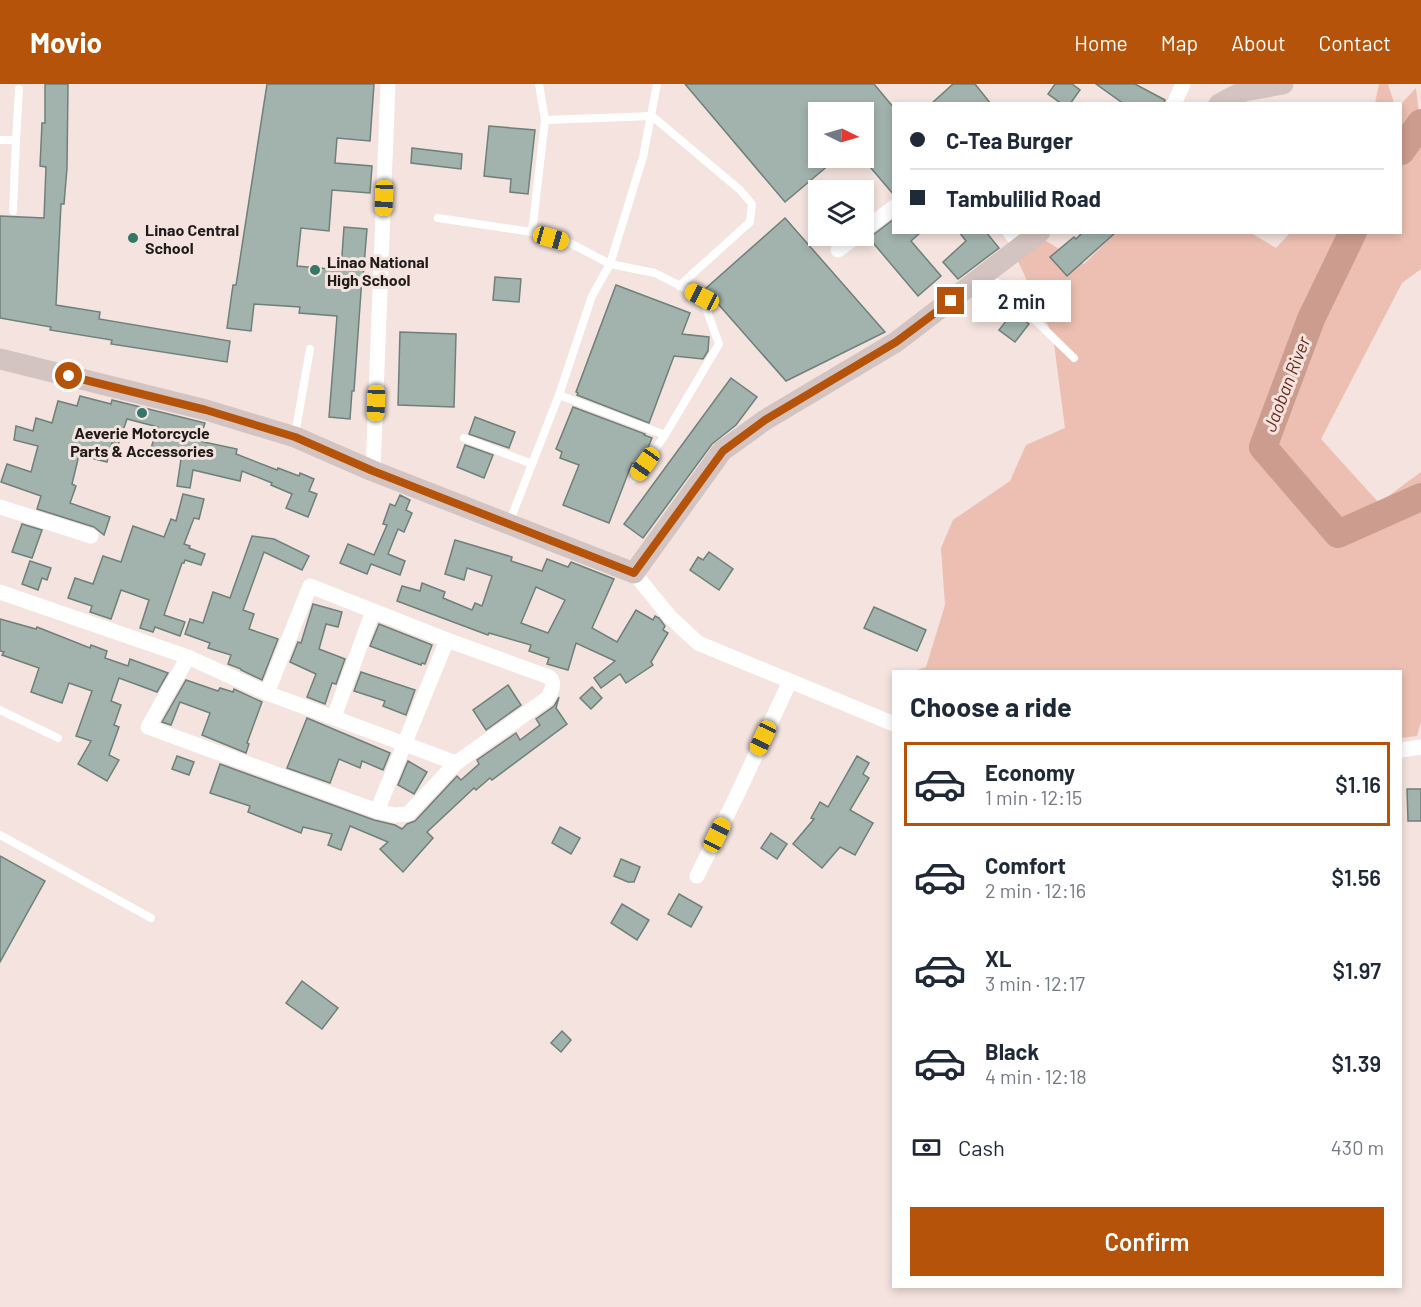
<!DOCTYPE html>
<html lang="en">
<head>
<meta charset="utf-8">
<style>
	:root { --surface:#fff; --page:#f6f6f7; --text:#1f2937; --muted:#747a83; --line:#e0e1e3; --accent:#b45309 }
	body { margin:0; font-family:Barlow,sans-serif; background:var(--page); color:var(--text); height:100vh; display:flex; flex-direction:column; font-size:22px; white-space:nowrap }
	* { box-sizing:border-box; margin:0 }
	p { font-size:20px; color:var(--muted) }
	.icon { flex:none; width:33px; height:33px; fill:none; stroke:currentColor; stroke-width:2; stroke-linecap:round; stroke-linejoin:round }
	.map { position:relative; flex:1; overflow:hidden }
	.sheet { position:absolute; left:892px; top:586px; width:510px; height:618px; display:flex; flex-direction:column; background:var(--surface); border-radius:0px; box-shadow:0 3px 9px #0003 }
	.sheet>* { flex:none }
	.hud { position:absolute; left:892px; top:18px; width:510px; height:132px; border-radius:0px; box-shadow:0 3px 9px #0003; display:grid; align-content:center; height:132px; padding:0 18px; background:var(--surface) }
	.needle { width:39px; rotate:95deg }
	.fabs { position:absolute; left:808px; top:18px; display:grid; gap:12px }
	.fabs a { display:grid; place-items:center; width:66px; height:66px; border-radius:0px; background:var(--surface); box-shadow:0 3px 9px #0003; font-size:30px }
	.end { position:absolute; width:27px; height:27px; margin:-14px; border:8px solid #b45309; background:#fff; box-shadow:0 0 0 3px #fff }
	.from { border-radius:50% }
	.bubble { position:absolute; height:42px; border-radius:0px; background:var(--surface); box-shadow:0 3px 9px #0003; font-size:20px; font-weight:600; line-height:42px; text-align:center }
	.car { position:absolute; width:18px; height:36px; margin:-18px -9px; border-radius:8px; box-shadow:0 0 4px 2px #0007; background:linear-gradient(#f5c518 24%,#345 0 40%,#f5c518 0 76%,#345 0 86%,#f5c518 0) }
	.hud b { display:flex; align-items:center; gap:21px; height:57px; font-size:22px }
	.hud b+b { border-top:2px solid var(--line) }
	.hud i { width:15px; height:15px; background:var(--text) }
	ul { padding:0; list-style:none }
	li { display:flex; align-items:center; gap:18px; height:84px; margin:0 12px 9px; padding:0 6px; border:3px solid transparent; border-radius:0px }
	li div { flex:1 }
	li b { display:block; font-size:22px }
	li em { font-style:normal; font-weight:600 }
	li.on { border-color:var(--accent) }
	li>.icon { width:54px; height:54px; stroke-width:1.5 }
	h2 { padding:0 18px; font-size:27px; line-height:72px }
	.pay { display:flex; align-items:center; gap:15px; height:66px; padding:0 18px; font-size:22px }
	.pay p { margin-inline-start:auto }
	.action { display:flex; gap:12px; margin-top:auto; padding:12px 18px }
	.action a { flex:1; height:69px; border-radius:0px; background:var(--accent); color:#fff; font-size:24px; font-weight:600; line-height:69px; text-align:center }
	header { display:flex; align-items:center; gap:36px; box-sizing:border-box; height:84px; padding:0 30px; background:var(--accent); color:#fff }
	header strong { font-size:28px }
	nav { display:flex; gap:33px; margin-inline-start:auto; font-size:21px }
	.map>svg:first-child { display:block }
</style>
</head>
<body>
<header>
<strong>Movio</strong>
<nav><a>Home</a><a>Map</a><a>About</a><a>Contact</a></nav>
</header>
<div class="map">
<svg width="1421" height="1223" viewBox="0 0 1421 1223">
	<rect width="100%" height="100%" fill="#f4e3de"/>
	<g fill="#ecbfb2">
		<path d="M1379,0h9l6,19h-19z"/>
		<path d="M1416,4l5,43v138l-19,14 -81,156 58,64 42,-31v249l-4,15 -16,2v-66h-490l15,-5 19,-62 -4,-57 12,-28 57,-39 16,-36 39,-17 -12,-92 -37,-79 25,-19 43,26 31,-31h136l25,15 14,-15 111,-1v-128z"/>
	</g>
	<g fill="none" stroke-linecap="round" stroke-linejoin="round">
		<g stroke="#cc9c8e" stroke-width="28">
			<path d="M1401,67l20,-28"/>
			<path d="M1353,148l-42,87 -48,128 75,87 83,-37"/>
		</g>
	</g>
	<g fill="#a2b3ae" stroke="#6f7f7a" stroke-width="1.5" fill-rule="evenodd">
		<path d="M45,0h23l-1,84 -3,36h-3l-5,101 44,7 -1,7 131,22 -3,21 -116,-18 1,-4 -62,-10 1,-3 -51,-9v-102l44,2 2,-51 -6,-1 2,-43h3z"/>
		<path d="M267,0h107l-4,57 -33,-3 -2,25 37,3 -2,27 -38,-3 -3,41 -28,-3 -4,38 44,4 3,-43 23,2 -4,48h-1l-8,114h-2l-2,28 -21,-2 8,-101 -38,-3 1,-6 -46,-3 -3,27 -24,-3 6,-43h3z"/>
		<path d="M685,0h189l20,24v87l-30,-35v-48h-45v46h18l-52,44z"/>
		<path d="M953,0h22l16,20h-60z"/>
		<path d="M1055,0h17l8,6 -10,14h-8l-14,-10z"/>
		<path d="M1096,0h39l30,16 -1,4h-40z"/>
		<path d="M489,42l46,4 -7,64 -18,-2 1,-13 -27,-3z"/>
		<path d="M412,64l50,6 -1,15 -50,-6z"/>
		<path d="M785,134l100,114 -99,49 -81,-92z"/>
		<path d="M894,135v13h27l-10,9 30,35 -23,20 -49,-58z"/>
		<path d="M959,148h27l13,16 -41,31 -15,-17 23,-21z"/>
		<path d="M1083,148h33l-49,44 -17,-19 24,-20 2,2z"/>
		<path d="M495,193l26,2 -2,23 -26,-2z"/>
		<path d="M616,201l74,28 -8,21 27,3 -1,14 -5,8 -29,-3 -25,67 -72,-28 1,-2 -2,-1z"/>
		<path d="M1013,228l16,12 -14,18 -16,-12z"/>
		<path d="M400,248l56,2 -2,73 -56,-2z"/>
		<path d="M731,294l26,19 -21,28 -24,19 -69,94 -19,-14z"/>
		<path d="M80,312l31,8 1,-4 93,23 -6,18 38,8 -1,5 41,16 1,-2 21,8 1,-3 14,6 -5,12 8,3 -9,23 -22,-9 6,-14 -21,-9 1,-2 -30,-12 -2,10 -47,-11 -3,18 -13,-2 4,-27 -30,-11 7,-21 -31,-8 -9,26 -6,-2 -5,19 -28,-7 -7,29 4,2 -6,17 40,14 -6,18 -10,-8 -57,-18 4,-13 -40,-14 6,-18 24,8 7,-26 -24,-6 2,-14 17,5 3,-13 16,5 6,-22 19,5z"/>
		<path d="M573,323l72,27 -1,1 8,3 -5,12 -10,14 -5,-1 -23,60 -46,-18 16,-40 -19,-7 2,-6 -6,-3z"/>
		<path d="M475,333l40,15 -6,16 -40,-14z"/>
		<path d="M465,361l28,10 -9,23 -27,-11z"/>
		<path d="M183,410l21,5 -5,20 -5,-1 -10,26 6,2 -1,2 16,6 -4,11 -16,-5 -1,3h-2l-18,52 21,7 -5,14 -25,-9 -2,5 -13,-4 9,-28 -28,-10 -10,29 -21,-7 2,-6 -24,-8 7,-20 18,6 10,-28 18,6 12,-36 31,11 7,-18 5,2z"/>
		<path d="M400,411l10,5 -4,10 6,3 -8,19 -6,-3 -10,25 17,7 -5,14 -29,-11 -4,10 -27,-11 8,-19 26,11 13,-30 -4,-1 7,-20 5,2z"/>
		<path d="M22,440l20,6 -10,28 -20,-6z"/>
		<path d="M252,452l22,3 35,17 -7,14 -38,-18 -21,58 11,4 -5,15 29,10 -16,41 -21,-10v-1l-13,-5 3,-9 -23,-7 2,-5 -25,-9 5,-15 13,4 10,-31 17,6z"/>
		<path d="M455,456l57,17 -1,4 31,10 5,-12 21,8 3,-5 43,17 -22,49 25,14 19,-32 17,10 2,-4 4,2 6,8 -2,4 5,3 -17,29 2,3 -27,18 -6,-9 -19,14 -7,-10 21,-17 -39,-18 -8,27 -21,-6 2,-6 -20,-7 2,-6 -42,-12 -1,2 -91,-34 5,-15 18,5 2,-8 23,9 -2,6 29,12 3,-7 7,3 10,-30 -25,-8 -3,12 -19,-6zM536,503l29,13 -17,33 -27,-10z"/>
		<path d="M709,468l24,17 -14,21 -29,-20 8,-13 5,3z"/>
		<path d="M30,477l21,7 -4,12 -5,-2 -4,12 -16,-6z"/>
		<path d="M313,520l29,8 -4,15 -12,-3 -7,25 26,10 -9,25 -4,-1 -7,21 -18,-7 9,-23 -26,-12 8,-20 3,1z"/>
		<path d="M874,523l52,23 -9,21 -53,-23z"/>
		<path d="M0,535l36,10 1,-2 53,21 1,-3 16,6 -2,7 23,8 2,-7 38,14 -11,19 -38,-14 -8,23 10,4 -7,20 5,2 -10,28 10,5 -12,21 -29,-17 13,-23 -15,-5 16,-45 -23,-8 -7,20 -31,-11 8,-24 -37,-13 2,-3 -4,-1z"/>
		<path d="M379,540l53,21 -7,19 -3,-1 -1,2 -51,-19z"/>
		<path d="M361,588l54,18 -9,25 -23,-9 2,-5 -31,-10z"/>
		<path d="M186,596l32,11 2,-3 13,4 1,-3 28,13 -15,41 2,1 -3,9 -44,-18 8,-22 -30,-11 -9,23 -9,-3z"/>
		<path d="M508,601l13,20 -35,25 -13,-20z"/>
		<path d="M592,603l10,11 -11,11 -11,-11z"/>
		<path d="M559,613l-3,11 11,16 -75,56 -2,-2 -14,12 -2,-2 -47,44 6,6 -30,34 -23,-23 8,-7 -38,-16 -9,24 -13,-5 4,-11 -29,-7 -2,6 -53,-21 2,-6 -40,-13 10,-29 154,56 21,5 7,4 5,-5 8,-3 42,-45 4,4 18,-16 -2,-4 39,-27 4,7 20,-15 -4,-6 18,-13z"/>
		<path d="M307,634l83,35 -7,17 -21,-9 -2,7 -21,-9 -9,24 -43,-15z"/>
		<path d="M177,672l17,6 -5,13 -17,-6z"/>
		<path d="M857,672l12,7 -6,11 6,4 -19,32 23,13 -18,32 -15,-8 -18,21 -29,-24 21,-25 -3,-1 9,-16 8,5z"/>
		<path d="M408,677l19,11 -13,22 -16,-9z"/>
		<path d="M1407,705h14v32h-13z"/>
		<path d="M560,743l20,11 -9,16 -19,-11z"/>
		<path d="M771,749l16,11 -10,15 -16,-11z"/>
		<path d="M0,772l45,25 -45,81z"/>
		<path d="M621,775l19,8 -6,15h-6l-14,-6z"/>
		<path d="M679,810l23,13 -11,20 -23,-13z"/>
		<path d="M622,820l27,16 -12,20 -26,-17z"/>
		<path d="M302,897l36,27 -16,21 -36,-26z"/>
		<path d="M562,947l9,9 -10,12 -10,-9z"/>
	</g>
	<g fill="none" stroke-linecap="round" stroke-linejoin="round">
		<g stroke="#fff" stroke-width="8">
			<path d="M545,36l107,-4 88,74 12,14 -2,18 -71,64"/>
			<path d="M0,56h16l-3,71"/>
			<path d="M16,56l3,-51"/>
			<path d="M438,134l94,14 38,11 40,21 33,-107 14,-73"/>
			<path d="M532,148l13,-112 -6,-36"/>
			<path d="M988,190l86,84"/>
			<path d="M559,311l106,40"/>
			<path d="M295,351l15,-86"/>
			<path d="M464,354l68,26"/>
			<path d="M509,439l50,-128 33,-99 18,-32 45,9 47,24 17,47 -54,91 -31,44"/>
			<path d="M0,626l58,28"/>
			<path d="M0,751l151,83"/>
		</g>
		<g stroke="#fff" stroke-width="15">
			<path d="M1174,20l9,-20"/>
			<path d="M864,146l30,-23"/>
			<path d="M1010,148l12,15"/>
			<path d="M838,166l19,-14"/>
			<path d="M373,387l15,-387"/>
			<path d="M0,423l91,29"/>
			<path d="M634,489l36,44 28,26 196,81"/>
			<path d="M0,508l188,65 79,36 189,70"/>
			<path d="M188,573l-40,70 229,84 17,4 14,-1 48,-51 92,-65c3,-6 8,-16 1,-21l-102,-37 -137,-54 -43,107"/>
			<path d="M334,633l39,-106"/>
			<path d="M1401,666l20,-3"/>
			<path d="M377,727l70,-171"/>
			<path d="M697,792l40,-81 53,-114"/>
		</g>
		<g stroke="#d4c4c1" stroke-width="21">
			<path d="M1219,20l25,-13 39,-7"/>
			<path d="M0,275l206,51 89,27 78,34 261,102 88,-122 43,-31 131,-78 144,-110"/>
		</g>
	</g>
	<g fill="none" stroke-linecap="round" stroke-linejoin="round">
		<path stroke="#b45309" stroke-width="8" d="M69,292l137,34 89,27 78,34 261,102 89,-122 42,-31 131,-78 55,-41"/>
	</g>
	<g fill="#357767" stroke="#f4e3de" stroke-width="2">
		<circle cx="133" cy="154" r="6"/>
		<circle cx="315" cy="186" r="6"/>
		<circle cx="142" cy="329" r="6"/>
	</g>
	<g text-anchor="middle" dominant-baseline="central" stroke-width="6" stroke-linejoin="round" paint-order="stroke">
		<g font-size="16" font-weight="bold" fill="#211b19" stroke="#f4e3de" text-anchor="start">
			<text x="145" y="145">Linao Central<tspan x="145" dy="18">School</tspan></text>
			<text x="327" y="177">Linao National<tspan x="327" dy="18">High School</tspan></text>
			<text x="142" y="348" text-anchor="middle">Aeverie Motorcycle<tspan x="142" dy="18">Parts &amp; Accessories</tspan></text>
		</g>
		<g font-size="18" font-style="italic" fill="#682b1b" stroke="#f4e3de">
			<text transform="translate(1286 300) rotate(-69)">Jaoban River</text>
		</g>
	</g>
</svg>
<div class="fabs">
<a><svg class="needle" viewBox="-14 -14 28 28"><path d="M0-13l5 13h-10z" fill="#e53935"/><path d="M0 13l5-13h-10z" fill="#747a83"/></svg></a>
<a><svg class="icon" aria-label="layers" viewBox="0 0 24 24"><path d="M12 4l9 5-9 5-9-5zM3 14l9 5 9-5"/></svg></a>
</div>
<i class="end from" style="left:69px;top:292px"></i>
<i class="end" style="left:951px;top:217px"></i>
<div class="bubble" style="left:972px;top:196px;width:99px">2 min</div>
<i class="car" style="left:384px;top:114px;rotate:182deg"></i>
<i class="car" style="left:551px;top:154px;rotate:106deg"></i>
<i class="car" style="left:702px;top:213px;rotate:297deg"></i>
<i class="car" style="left:376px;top:319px;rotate:182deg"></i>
<i class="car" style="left:645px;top:380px;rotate:215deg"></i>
<i class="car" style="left:763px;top:654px;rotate:205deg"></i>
<i class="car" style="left:717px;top:751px;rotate:27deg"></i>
<div class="hud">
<b><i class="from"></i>C-Tea Burger</b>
<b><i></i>Tambulilid Road</b>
</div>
<section class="sheet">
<h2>Choose a ride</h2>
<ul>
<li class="on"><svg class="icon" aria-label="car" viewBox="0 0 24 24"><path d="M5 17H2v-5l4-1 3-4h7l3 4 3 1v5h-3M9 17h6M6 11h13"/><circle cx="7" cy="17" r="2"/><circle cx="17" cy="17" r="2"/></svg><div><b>Economy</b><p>1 min · 12:15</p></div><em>$1.16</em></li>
<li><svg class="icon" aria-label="car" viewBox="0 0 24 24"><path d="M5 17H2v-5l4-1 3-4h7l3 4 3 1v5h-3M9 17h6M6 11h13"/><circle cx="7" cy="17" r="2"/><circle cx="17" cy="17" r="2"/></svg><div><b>Comfort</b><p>2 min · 12:16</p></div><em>$1.56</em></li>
<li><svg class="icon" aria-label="car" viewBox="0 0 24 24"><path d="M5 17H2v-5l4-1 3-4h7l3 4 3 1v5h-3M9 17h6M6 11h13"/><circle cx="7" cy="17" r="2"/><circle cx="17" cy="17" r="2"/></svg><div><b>XL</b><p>3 min · 12:17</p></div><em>$1.97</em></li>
<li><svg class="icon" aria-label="car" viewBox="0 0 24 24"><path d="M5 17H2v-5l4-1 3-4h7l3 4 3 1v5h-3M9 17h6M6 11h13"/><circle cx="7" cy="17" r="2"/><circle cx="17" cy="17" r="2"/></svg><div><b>Black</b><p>4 min · 12:18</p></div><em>$1.39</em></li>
</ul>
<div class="pay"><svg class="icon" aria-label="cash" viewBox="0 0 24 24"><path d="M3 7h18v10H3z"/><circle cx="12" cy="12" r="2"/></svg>Cash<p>430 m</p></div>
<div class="action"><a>Confirm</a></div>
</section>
</div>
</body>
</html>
